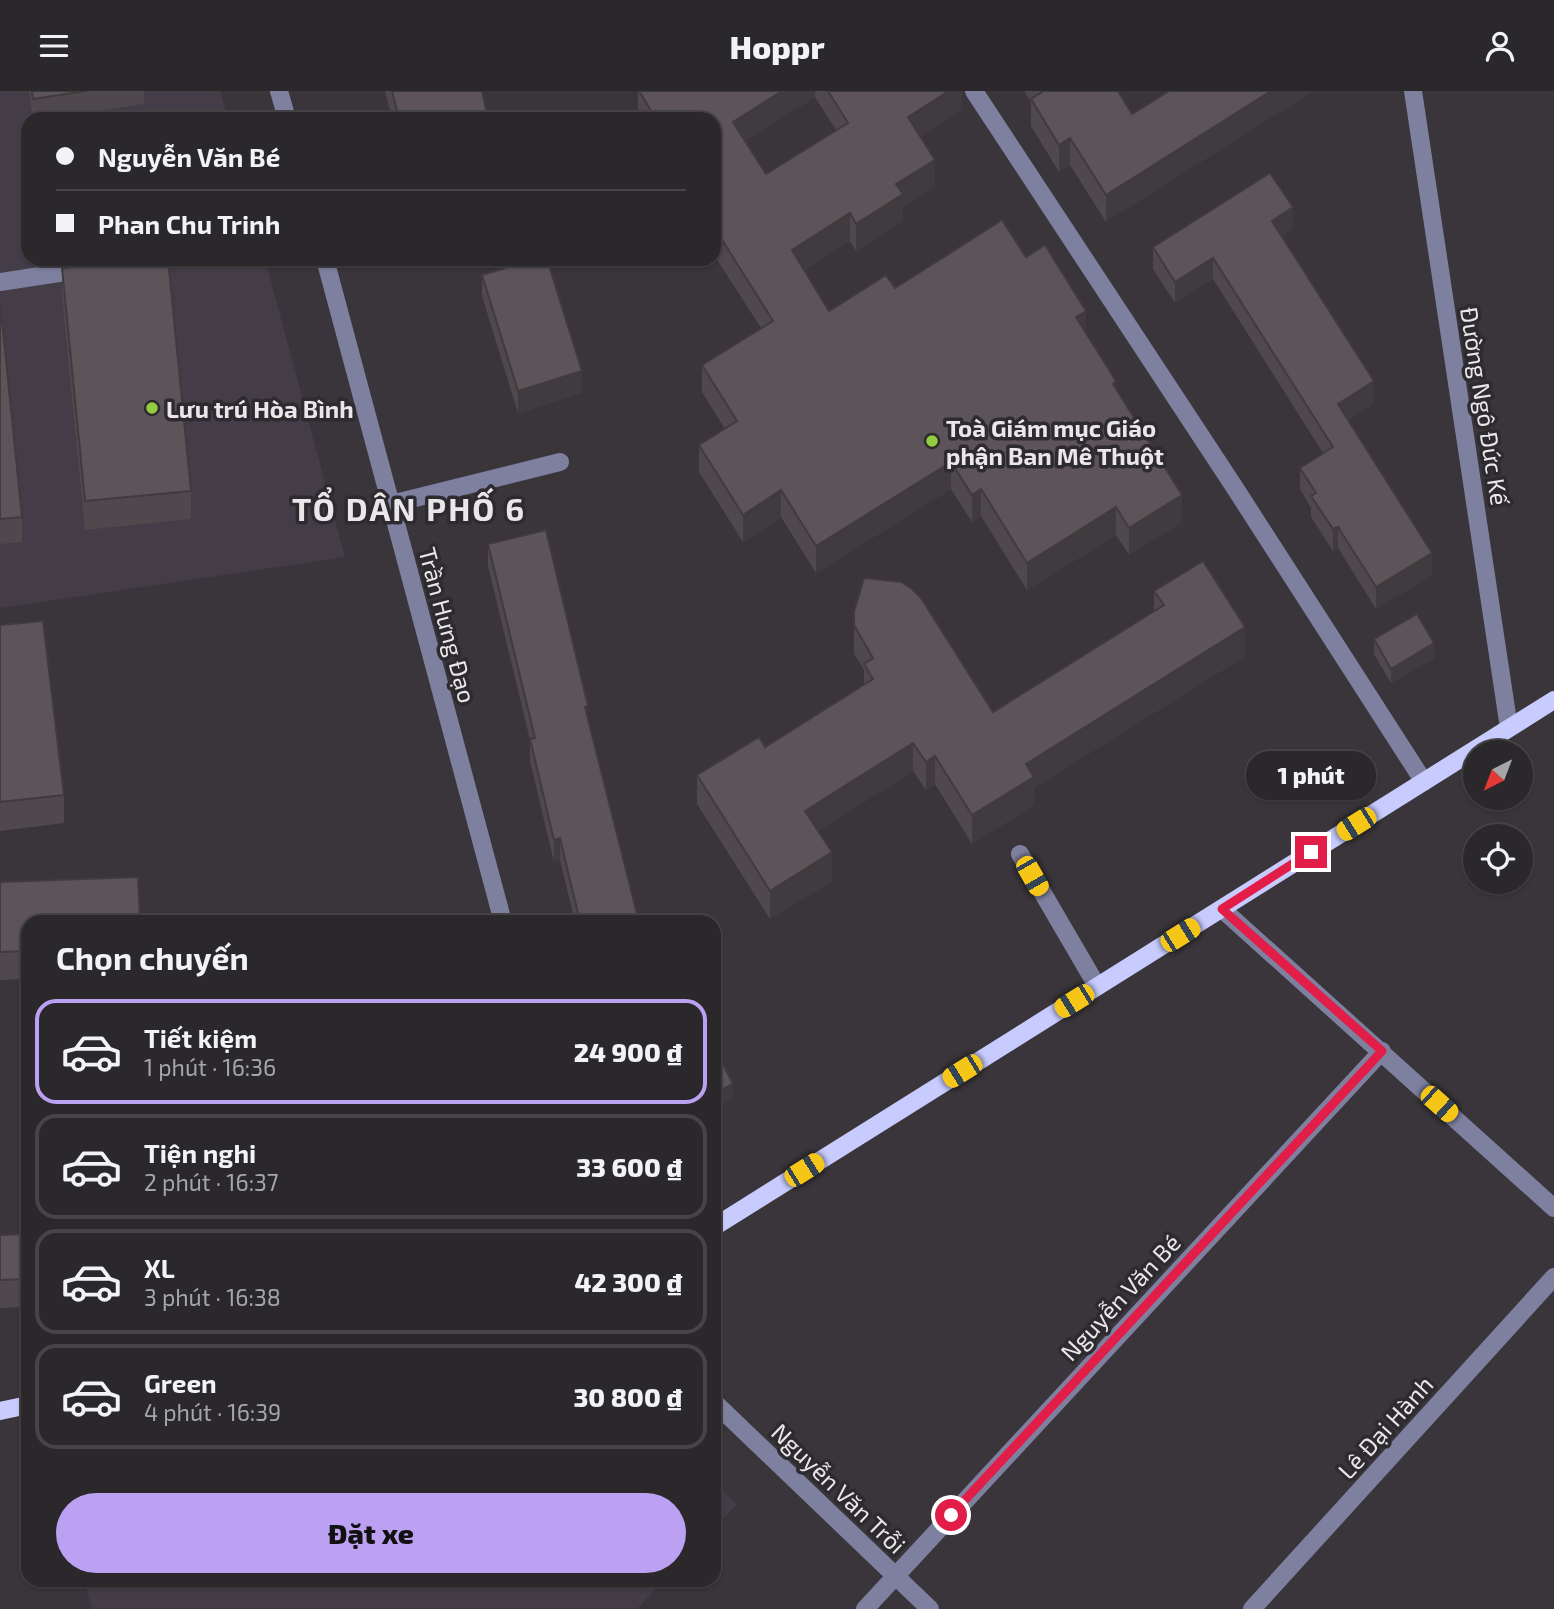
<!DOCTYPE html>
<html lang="vi">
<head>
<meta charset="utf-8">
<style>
	:root { --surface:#2b282c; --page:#373438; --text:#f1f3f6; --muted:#a6a6a9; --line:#474448; --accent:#bca0f2 }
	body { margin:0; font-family:"Exo 2",sans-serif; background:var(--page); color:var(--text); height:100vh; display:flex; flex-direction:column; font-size:26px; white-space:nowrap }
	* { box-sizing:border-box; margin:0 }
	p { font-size:23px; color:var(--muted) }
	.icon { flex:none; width:38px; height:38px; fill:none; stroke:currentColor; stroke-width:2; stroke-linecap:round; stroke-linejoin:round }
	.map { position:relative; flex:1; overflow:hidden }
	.drawer { position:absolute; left:21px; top:824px; width:700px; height:672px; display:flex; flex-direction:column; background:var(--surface); border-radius:21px; box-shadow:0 2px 5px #0004,0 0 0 2px var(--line) }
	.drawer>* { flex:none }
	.top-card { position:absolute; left:21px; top:21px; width:700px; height:154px; border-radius:21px; box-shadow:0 2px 5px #0004,0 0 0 2px var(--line); display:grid; align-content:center; height:154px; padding:0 35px; background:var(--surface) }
	.needle { width:46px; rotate:222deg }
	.controls { position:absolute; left:1463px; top:649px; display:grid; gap:14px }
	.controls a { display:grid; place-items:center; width:70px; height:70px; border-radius:50%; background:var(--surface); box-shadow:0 2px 5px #0004,0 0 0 2px var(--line); font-size:35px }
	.end { position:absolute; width:32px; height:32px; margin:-16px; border:9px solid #e11d48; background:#fff; box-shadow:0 0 0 4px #fff }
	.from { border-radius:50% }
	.bubble { position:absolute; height:49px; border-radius:24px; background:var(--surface); box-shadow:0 2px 5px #0004,0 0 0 2px var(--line); font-size:23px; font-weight:800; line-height:49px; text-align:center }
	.car { position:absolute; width:21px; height:42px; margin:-21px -10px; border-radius:9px; box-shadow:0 0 5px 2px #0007; background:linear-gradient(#f5c518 24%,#345 0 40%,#f5c518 0 76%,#345 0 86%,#f5c518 0) }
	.top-card b { display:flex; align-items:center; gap:24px; height:66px; font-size:26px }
	.top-card b+b { border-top:2px solid var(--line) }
	.top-card i { width:18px; height:18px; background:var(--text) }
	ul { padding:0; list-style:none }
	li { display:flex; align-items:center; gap:21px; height:105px; margin:0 14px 10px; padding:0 21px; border:4px solid var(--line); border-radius:21px }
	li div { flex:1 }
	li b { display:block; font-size:26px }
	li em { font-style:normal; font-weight:800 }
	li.current { border-color:var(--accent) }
	li>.icon { width:63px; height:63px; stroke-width:1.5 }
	h2 { padding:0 35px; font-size:32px; line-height:84px }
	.cta { display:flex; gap:14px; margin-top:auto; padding:14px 35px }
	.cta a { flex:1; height:80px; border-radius:42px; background:var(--accent); color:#111; font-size:28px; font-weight:800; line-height:80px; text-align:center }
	header { display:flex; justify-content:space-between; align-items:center; height:91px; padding:0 35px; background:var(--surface); font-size:32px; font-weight:800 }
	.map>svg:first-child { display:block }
</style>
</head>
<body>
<header><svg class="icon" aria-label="menu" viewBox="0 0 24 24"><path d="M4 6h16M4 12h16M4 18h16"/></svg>Hoppr<svg class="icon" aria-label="person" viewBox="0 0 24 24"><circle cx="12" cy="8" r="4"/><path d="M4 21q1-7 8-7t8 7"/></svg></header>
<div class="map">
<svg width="1554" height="1518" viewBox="0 0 1554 1518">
	<rect width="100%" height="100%" fill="#39353a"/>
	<g fill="#443d48">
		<path d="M0,0h220l8,28h-200v140h237l80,298 -345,51z"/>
		<path d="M714,1392l23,21 -23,24z"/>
		<path d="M84,1489h580l-27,29h-545z"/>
	</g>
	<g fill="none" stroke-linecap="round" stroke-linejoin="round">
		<g stroke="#7e809f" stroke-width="18">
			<path d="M279,0l8,28"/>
			<path d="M974,0l261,397 189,294"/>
			<path d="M1413,0l96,637"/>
			<path d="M325,168l178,663"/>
			<path d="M120,173l31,-5"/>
			<path d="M0,191l85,-13"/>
			<path d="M391,413l169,-42"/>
			<path d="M1020,763l77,132"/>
			<path d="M1222,818l332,299"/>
			<path d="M714,1311l216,207"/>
			<path d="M865,1518l517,-558"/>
			<path d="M1252,1518l302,-332"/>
		</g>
		<g stroke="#c7cbfd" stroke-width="18">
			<path d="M714,1136l840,-527"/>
			<path d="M0,1320l28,-6"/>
		</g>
	</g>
	<g fill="#4f484c" fill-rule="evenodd">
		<path d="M29,0h115v13l-101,15h-10z"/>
		<path d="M385,0h97l6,28h-96z"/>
		<path d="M638,0h324v19l-42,26 15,51 -32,20v14l-47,30 -6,-10 -46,29 25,41 66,-23 131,-31 60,75 30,58 66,132 -53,33 -13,-20 -89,55 -46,-74 -9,6 -21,-33 -135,84 -35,-56 -38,25 -44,-70v-27l26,-16 -23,-37v-27l59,-37 -47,-73v-136h-75l-1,-2zM815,6l21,33 -70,44 -21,-33z"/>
		<path d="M1024,0h94l-12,131 -36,-57 -11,7 -28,-46v-24z"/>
		<path d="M1293,138l-11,7 92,167 -26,17 84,155 -56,34 -38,-61 -5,3 -22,-34v-9l-11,-19v-21l23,-15 -110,-174 -38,24 -22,-34v-22z"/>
		<path d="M62,177l129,223v28l-106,11 -23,-234z"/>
		<path d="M482,184l100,118 -64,20 -36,-117z"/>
		<path d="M0,210l22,216v25l-22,2z"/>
		<path d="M488,453l100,174 51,204h-64l-15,-62 -6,2 -24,-101v-21l-42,-174z"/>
		<path d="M1154,500l91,65 -211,132v17l-62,39 -37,-60 -9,6 -13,-19 -95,60 14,50 -62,38 -73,-115v-29l68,-28 99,-62v-15l-10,-16v-42l139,100 161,-101z"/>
		<path d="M0,534l64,170v28l-64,8z"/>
		<path d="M1374,548l60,19 -43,25 -17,-29z"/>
		<path d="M0,791l28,40v57l-28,1z"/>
		<path d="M28,1143v73l-28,1v-73z"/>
	</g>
	<g fill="#403b3e">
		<path d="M782,0h33v6l-82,52v-27z"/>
		<path d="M949,0h13v19l-54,34v-27z"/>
		<path d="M1271,0h43l-208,131v-27z"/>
		<path d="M1070,47v27l-11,7v-27z"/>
		<path d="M935,69v27l-32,20v14l-47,30v-27l40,-40z"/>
		<path d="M1293,116v22l-21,13v-21z"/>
		<path d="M850,122v28l-58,36v-27z"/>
		<path d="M1213,167v21l-38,24v-21z"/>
		<path d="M1086,220v27l-10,-21z"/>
		<path d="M582,280v22l-64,20v-22z"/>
		<path d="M1374,290v22l-36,23v-22z"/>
		<path d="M951,371v27l-135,84v-27z"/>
		<path d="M981,398v27l-9,6v-27z"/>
		<path d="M781,399v27l-38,25v-27z"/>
		<path d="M1182,404v27l-53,33v-27z"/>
		<path d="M1116,416v28l-89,55v-27z"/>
		<path d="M1338,436v21l-5,3v-22z"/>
		<path d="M1432,462v22l-56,34v-22z"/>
		<path d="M1245,536v29l-211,132v17l-62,39v-29l54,-51z"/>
		<path d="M1434,552v15l-43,25v-14z"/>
		<path d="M913,652v28l-108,68v-28z"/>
		<path d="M935,665v28l-9,6v-28z"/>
		<path d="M560,747v22l-6,2v-22z"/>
		<path d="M832,761v29l-62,38v-28z"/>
		<path d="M733,993v15l-19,10v-15z"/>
	</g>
	<g fill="#5c5458" stroke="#403b3e" stroke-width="2">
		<path d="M32,0h54l-53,8z"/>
		<path d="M392,0h90l6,28h-89z"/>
		<path d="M639,0h143l-49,31 33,52 82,-51 -20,-32h121l-41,26 27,43 -39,24 7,10 -47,30 -6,-11 -58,37 37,61 57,-36 9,13 107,-68 24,37 19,-12 41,66 -10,6 40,64 -3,3 69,111 -53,33 -13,-21 -89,56 -46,-74 -9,6 -21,-33 -135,84 -35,-56 -38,25 -44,-70 38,-24 -35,-56 71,-44 -59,-94v-108h-58z"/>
		<path d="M1041,0h77l14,23 37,-23h102l-165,104 -36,-57 -11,7 -28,-46 11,-7z"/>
		<path d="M1270,82l23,34 -21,14 102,160 -36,23 94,149 -56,34 -38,-60 -5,2 -22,-33 5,-3 -16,-25 33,-21 -120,-189 -38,24 -22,-35z"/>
		<path d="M156,168h12l23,232 -106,10 -23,-233z"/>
		<path d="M534,168h13l35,112 -64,20 -36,-116z"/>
		<path d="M0,210l22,216 -22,2z"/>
		<path d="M546,439l42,176 -3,1 54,215h-59l-20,-84 -6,2 -24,-101 5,-1 -47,-194z"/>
		<path d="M1203,470l42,66 -219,137 8,13 -62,38 -37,-59 -9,6 -13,-19 -108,68 27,41 -62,39 -73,-116 62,-38 6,10 108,-68 -9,-15 9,-6 -19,-33v-13l10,-34 37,4 11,7 9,9 72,114 171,-107 -10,-14z"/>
		<path d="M1417,523l17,29 -43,26 -17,-30z"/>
		<path d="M43,530l21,174 -64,7v-177z"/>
		<path d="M138,786l2,45h-112v29l-28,1v-70z"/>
		<path d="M714,956l19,37 -19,10z"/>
		<path d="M28,1143v45l-28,1v-45z"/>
	</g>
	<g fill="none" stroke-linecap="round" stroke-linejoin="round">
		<path stroke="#e11d48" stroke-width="9" d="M951,1424l431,-464 -160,-142 89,-57"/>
	</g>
	<g fill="#93cc3d" stroke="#2e2b30" stroke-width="2.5">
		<circle cx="152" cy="317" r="7"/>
		<circle cx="932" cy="350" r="7"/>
	</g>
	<g text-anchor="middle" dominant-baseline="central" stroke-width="7" stroke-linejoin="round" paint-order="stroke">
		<g font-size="24" fill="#e9e7ea" stroke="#2e2b30">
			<text transform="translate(1485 315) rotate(81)">Đường Ngô Đức Kế</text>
			<text transform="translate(448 534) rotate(75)">Trần Hưng Đạo</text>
			<text transform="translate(1120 1206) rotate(-47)">Nguyễn Văn Bé</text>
			<text transform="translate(1385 1336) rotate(-48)">Lê Đại Hành</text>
			<text transform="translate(839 1397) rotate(44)">Nguyễn Văn Trỗi</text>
		</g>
		<g font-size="24" font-weight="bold" fill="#e9e7ea" stroke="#2e2b30" text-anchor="start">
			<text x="166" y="317">Lưu trú Hòa Bình</text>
			<text x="946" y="336">Toà Giám mục Giáo<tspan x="946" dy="28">phận Ban Mê Thuột</tspan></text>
		</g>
		<g font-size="32" font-weight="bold" letter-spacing="2" fill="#e9e7ea" stroke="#2e2b30">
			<text x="409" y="417">TỔ DÂN PHỐ 6</text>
		</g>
	</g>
</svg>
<div class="controls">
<a><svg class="needle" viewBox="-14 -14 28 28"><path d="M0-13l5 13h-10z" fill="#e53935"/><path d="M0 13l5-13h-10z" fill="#a6a6a9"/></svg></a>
<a><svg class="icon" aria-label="locate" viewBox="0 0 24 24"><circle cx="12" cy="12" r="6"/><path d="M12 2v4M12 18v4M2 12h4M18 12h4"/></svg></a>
</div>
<i class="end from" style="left:951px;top:1424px"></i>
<i class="end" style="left:1311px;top:761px"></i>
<div class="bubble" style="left:1246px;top:660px;width:130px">1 phút</div>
<i class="car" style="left:1356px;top:733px;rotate:238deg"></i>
<i class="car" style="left:1032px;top:785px;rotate:150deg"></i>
<i class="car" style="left:1180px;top:844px;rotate:58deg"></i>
<i class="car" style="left:1074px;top:910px;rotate:238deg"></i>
<i class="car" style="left:962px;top:980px;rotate:238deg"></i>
<i class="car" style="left:1439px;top:1013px;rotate:132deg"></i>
<i class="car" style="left:804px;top:1079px;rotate:58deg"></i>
<div class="top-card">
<b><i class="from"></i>Nguyễn Văn Bé</b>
<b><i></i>Phan Chu Trinh</b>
</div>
<section class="drawer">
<h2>Chọn chuyến</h2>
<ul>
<li class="current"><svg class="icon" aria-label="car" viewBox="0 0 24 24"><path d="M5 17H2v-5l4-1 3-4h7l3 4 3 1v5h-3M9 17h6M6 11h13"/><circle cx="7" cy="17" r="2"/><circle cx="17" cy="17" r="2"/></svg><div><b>Tiết kiệm</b><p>1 phút · 16:36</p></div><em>24 900 ₫</em></li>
<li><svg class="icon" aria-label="car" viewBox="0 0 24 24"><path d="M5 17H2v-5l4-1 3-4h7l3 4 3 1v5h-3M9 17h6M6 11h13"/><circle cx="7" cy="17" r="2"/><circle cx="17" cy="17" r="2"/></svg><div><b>Tiện nghi</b><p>2 phút · 16:37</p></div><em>33 600 ₫</em></li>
<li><svg class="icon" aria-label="car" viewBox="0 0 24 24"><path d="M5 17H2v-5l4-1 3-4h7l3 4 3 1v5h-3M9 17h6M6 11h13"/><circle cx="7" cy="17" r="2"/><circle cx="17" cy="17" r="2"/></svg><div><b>XL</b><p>3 phút · 16:38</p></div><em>42 300 ₫</em></li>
<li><svg class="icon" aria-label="car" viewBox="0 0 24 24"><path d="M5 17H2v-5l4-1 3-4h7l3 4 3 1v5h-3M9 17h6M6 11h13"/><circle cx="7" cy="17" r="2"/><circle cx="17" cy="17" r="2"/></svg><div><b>Green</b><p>4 phút · 16:39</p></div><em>30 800 ₫</em></li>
</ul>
<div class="cta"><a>Đặt xe</a></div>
</section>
</div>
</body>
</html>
